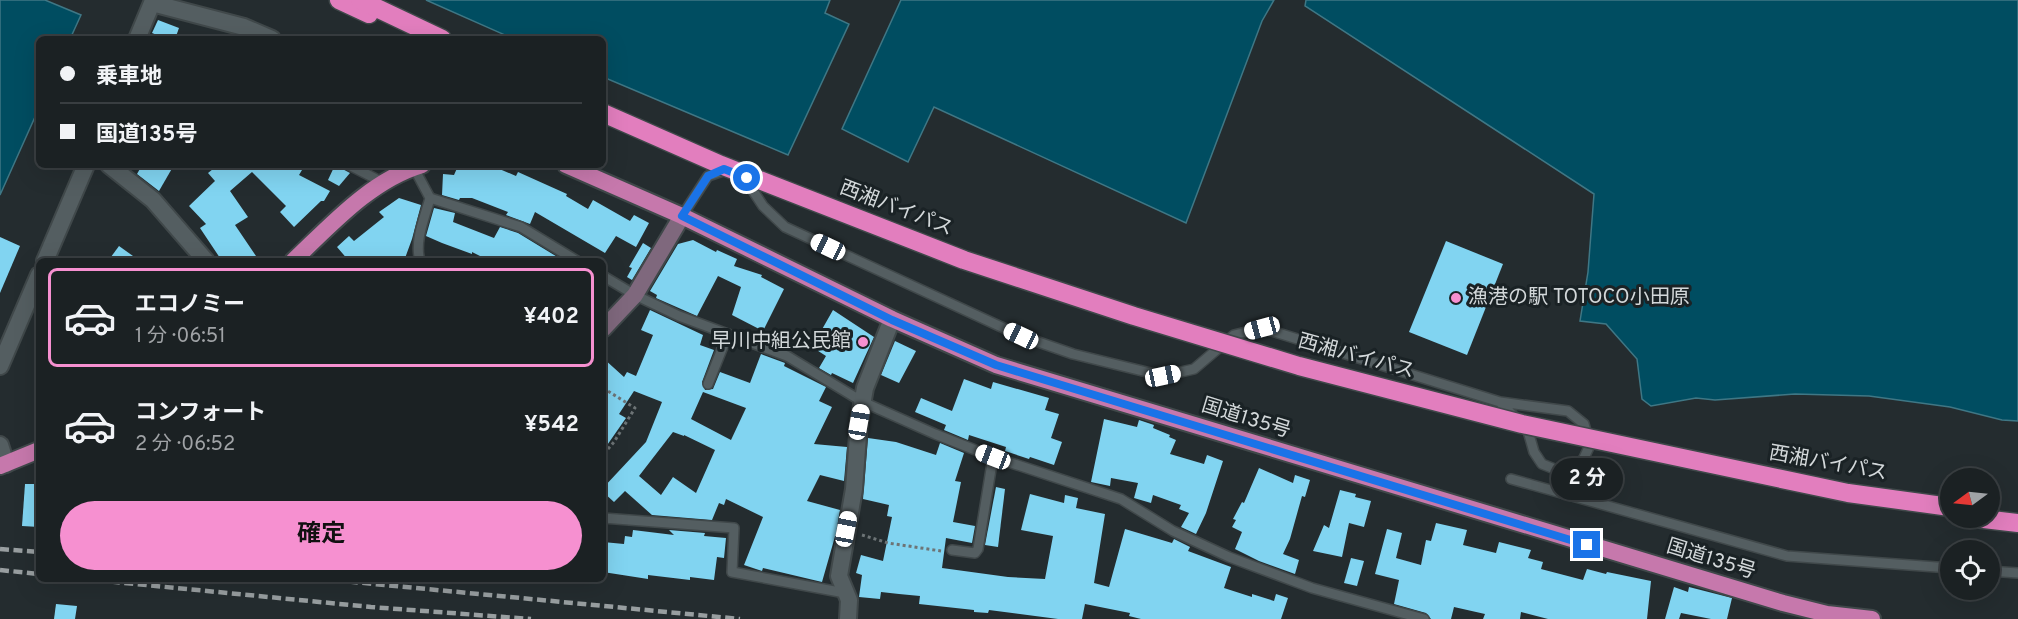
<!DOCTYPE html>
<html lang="ja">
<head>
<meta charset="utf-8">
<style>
	:root { --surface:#1b2123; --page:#24292b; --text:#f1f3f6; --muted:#a0a3a6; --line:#393e41; --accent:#f690d0 }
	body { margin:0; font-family:Overpass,"Noto Sans JP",sans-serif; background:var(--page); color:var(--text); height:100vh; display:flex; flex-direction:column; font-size:22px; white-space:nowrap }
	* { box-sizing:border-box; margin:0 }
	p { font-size:20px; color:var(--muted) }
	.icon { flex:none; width:33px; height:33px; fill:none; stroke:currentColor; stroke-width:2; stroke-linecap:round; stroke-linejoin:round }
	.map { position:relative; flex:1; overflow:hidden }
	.side { position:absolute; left:36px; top:258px; width:570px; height:324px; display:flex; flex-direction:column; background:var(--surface); border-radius:9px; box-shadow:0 6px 24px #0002,0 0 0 2px var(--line) }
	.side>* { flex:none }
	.banner { position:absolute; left:36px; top:36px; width:570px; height:132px; border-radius:9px; box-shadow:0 6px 24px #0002,0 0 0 2px var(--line); display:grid; align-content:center; height:132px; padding:0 24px; background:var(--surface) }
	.needle { width:39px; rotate:255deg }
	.tools { position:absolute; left:1940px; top:468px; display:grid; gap:12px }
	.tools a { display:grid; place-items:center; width:60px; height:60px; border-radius:50%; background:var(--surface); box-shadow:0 6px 24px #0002,0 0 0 2px var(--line); font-size:30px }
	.end { position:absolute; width:27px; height:27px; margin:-14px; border:8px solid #1a73e8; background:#fff; box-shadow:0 0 0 3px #fff }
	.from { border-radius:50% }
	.bubble { position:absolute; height:42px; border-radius:21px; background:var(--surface); box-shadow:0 6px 24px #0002,0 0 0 2px var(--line); font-size:20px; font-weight:700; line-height:42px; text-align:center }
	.car { position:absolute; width:18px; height:36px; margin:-18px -9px; border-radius:8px; box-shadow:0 0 4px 2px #0007; background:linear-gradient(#fff 24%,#345 0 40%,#fff 0 76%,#345 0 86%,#fff 0) }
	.banner b { display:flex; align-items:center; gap:21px; height:57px; font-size:22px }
	.banner b+b { border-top:2px solid var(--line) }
	.banner i { width:15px; height:15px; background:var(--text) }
	ul { padding:10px 0 0; list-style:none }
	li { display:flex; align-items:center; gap:18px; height:99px; margin:0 12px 9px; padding:0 12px; border:3px solid transparent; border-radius:9px }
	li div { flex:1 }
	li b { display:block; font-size:22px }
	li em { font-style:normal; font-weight:700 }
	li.current { border-color:var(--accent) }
	li>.icon { width:54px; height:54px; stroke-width:1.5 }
	.action { display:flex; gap:12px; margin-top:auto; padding:12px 24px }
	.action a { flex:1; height:69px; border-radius:36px; background:var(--accent); color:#111; font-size:24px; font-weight:700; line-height:69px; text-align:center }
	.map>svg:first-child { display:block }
</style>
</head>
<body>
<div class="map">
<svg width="2018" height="619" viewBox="0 0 2018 619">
	<rect width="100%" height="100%" fill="#242c2f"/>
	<g fill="#004d61" stroke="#3f7785" stroke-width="1.5">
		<path d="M0,0h45l36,15 -11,24h-31v69l-39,87z"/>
		<path d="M426,0h404l-5,13 24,11 -61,131 -185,-78v-38h-89z"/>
		<path d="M901,0h373l-12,21 -76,202 -252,-116 -26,55 -66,-33z"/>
		<path d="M1306,0h712v421l-16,-1 -52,-13 -81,-11 -74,-2 -80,6 -19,-2 -45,8 -9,-7 -5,-40 -31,-35 -26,-3 8,-49 6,-78 -289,-188z"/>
	</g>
	<g fill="#81d4f1" fill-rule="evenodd">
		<path d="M158,20l21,8 -4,11h-8l-15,-6z"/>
		<path d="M142,165h32l-15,26 -22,-17z"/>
		<path d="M218,165h87l-6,10 31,16 -6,10h-3l-27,26 -14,-15 6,-6 -34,-34 -22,19 18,26 -13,8 21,31 -7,5h-27l-22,-33 6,-4 -17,-18 26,-25 -7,-8z"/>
		<path d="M335,165l15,8 -11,13 -11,-6z"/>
		<path d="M490,165l26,11 2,-4 49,22 -1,2 22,13 5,-9 37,21 4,-6 15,8 -13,24 -20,-11 -11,17 -70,-41 -5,12 -24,-9 2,-3 -36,-14h-12l-1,2 -17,-5 1,-21 11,1 4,-9 31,3z"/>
		<path d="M399,198l22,7 -9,34 -8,22h-55l-12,-14 12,-11 5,5 30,-24 -5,-5z"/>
		<path d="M434,208l21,5 -2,9 41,16 6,-11 18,6 46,28h-74l-18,-9v2l-30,-11 -16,-7z"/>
		<path d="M0,237l20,9 -20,47z"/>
		<path d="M693,240l23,12 1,-2 20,9 -3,7 28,9 -1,2 23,12 -21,42 -31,-16 9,-28 -23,-11 -21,40 -41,-18 1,-3 -7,-4 28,-47z"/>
		<path d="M1446,241l57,23 -36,91 -58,-23z"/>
		<path d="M643,243l8,5 -19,32 -5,-3 5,-9 -3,-1z"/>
		<path d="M119,246l21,15h-32z"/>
		<path d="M650,310l53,25 -3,10 14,5 -12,32 3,8 8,-1 7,-17 30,11 11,-29 24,9 -1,3 42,21 -7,14 13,6 -18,37 33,3 -3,34 -24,-6 -13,26 33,9 -4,23 -14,49 -59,-14 -1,3 -18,-6 19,-48 -37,-18 -2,6 -5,-2 -7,17 -60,-5 -27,-24 -11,11 -11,-10v-4l43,-46 16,-40 -28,-11 -15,23 7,4 -23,33v-93l21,19 3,-5 9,4 17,-41 -12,-5zM703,392l43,16 -15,32 -40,-21zM673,432l11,4v-1l31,15 -19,43 -23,-16 -12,18 -22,-19z"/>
		<path d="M833,310l41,27 -21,46 -21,-10 -1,2 -12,-7 7,-12 -14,-9z"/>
		<path d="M895,341l21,10 -17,32 -18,-8z"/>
		<path d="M964,379l27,10 2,-7 56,16 -4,12 14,4 -8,24 11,4 -8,23 -24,-8 -1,2 -24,-8 1,-4 -37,-12 -1,5 -24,-10 2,-5 -31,-13 6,-14 31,13z"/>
		<path d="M1104,419l33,8 2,-7 15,5 -1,3 17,7 -1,2 7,3 -6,14 34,10 3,-9 16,6 -17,52 -10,21 -15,-7 8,-14 -10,-4 2,-4 -28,-10 -2,8 -17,-5 4,-15 -27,-5 -1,8 -19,-4z"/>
		<path d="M868,438l28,4 40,13 4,-12 24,10 -9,28 6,1 -8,40 22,4 -3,17 -26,-5 -4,30 66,9 37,2 8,-43 -32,-6 9,-36 34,9 1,-8 13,3 -2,10 29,6 -11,69 15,4 16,-58 47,14 2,-4 16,8 -2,4 43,16 -7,21 28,9v-3l22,7 2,-7 12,4 -7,21h-140l-12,-3 1,-3 -45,-9 -3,15h-24l-69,-9 -1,3 -14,-1v-2l-55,-6 1,-8 -21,-2 -18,-2 -1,7 -21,-2 3,-22 -6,-2 5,-18 22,6 9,-44 -5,-1 2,-11 -26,-6z"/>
		<path d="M1259,468l34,15 2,-8 15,5 -5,17 -3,-1 -12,43 -7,15 16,6 -4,14 -36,-13 -24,-12 7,-17 -10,-5 4,-7 -3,-1 9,-17 2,1z"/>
		<path d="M25,484h14v43l-17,-1z"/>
		<path d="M996,487l9,2 -7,58 -13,-2z"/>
		<path d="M1340,490l16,4 -1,3 16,4 -7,26 -15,-4 -7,34 -29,-6 11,-26 5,3z"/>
		<path d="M1436,523l31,7 -4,15 33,8 3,-11 32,8 -3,8 15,4 -2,7 42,11 4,-11 19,5 1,-2 44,9 -4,38h-99l-27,-7 -1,7h-37l2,-5 -31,-7 -3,12h-20l-5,-6 -32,-9 5,-24 -24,-6 12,-45 15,4 -6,25 25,7 5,-25 5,1z"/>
		<path d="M633,530l41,5 -5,-5 36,3 -1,3 22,2 -2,20 -7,-1 -3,23 -24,-3v3l-42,-5v4l-45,-7v-30l21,2 1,-8 7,1z"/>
		<path d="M1351,558l13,3 -7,25 -13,-3z"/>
		<path d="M1674,587l14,5 1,-5 43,11 -5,21h-16l-30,-6 -2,6h-14z"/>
		<path d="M56,604l21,2 -2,13h-21z"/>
	</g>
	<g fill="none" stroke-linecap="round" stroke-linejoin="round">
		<defs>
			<g id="service">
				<path d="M349,165l35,18"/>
				<path d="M414,168l16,30c-5,19 -16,43 -10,63"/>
				<path d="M744,177l19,29 22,21 236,109 52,18 90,22 31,-7 40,-34 28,-7 238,74 68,9 16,13 6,21 -7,15 -14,8 -12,2 -15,-6 -8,-12 -6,-21 -28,-29"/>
				<path d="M430,198l91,29 56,34"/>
				<path d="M682,216l26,-40 18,-6"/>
				<path d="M603,276l32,19 44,21 108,40 76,46 72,32 58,23 128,42 52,32 56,26 83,31 112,31"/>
				<path d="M708,384l20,-50"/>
				<path d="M1511,479l276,77 163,12"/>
				<path d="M603,518l131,10 -2,44 113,21"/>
				<path d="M952,550l23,3 3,-4 15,-92"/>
				<path d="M1989,571l29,2"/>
			</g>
			<g id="minor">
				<path d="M137,39l15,-36 92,24 28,12"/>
				<path d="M109,165l44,35 53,61"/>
				<path d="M45,261l41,-96"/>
				<path d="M0,366l39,-91"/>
				<path d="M0,445l6,19"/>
				<path d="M848,619l1,-19 -10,-24 15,-87 5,-67 6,-34 27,-69"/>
			</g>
			<path id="secondary" d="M603,329l32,-34 47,-79"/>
			<g id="trunk">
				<path d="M566,165l116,51 210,103 104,46 787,238 44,11 45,5"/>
				<path d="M293,261c38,-36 78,-81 129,-96"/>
				<path d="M0,466l39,-16"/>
			</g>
			<g id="motorway">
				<path d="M339,0l30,14"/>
				<path d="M360,0l82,39"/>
				<path d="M1975,518l43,5"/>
			</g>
		</defs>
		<use href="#service" stroke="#40484a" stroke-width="12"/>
		<use href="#minor" stroke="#40484a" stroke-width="20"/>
		<use href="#secondary" stroke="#40484a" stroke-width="20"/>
		<use href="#trunk" stroke="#40484a" stroke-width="20"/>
		<use href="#motorway" stroke="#40484a" stroke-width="21"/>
		<g stroke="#6d7476" stroke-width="3" stroke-dasharray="3 3" stroke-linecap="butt">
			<path d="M603,388l32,20 -21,34 -11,13"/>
			<path d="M862,535l26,8 53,8"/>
		</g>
		<use href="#service" stroke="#545e61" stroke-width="9"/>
		<use href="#minor" stroke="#545e61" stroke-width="16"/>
		<use href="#secondary" stroke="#7f687d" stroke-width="16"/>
		<use href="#trunk" stroke="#c678ac" stroke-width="16"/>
		<use href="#motorway" stroke="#e27ebe" stroke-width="18"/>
		<g stroke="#989ea0" stroke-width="4.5" stroke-dasharray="9 4.5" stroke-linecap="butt">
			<path d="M0,549l39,3"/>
			<path d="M0,570l39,4"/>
			<path d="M84,579l287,28 160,12"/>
			<path d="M322,579l418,40"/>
		</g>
		<defs>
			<path id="motorway-bridge" d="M603,113l118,52 243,95 170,56 165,50 223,58 326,69 102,14"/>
		</defs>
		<use href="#motorway-bridge" stroke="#40484a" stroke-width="21" stroke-linecap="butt"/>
		<use href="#motorway-bridge" stroke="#e27ebe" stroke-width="18"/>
	</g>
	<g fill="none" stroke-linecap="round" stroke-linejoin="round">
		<path stroke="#1a73e8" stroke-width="8" d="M747,178l-23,-9 -16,7 -26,40 210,104 104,45 591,180"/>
	</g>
	<g fill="#f690d0" stroke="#1a2225" stroke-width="2">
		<circle cx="1456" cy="298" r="6"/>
		<circle cx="863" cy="342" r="6"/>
	</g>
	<g text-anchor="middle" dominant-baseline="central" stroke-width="6" stroke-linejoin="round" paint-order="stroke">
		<g font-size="20" fill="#d3d8da" stroke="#1a2225">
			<text transform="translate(896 209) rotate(21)">西湘バイパス</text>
			<text transform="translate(1356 357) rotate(15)">西湘バイパス</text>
			<text transform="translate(1246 419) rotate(17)">国道135号</text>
			<text transform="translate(1828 464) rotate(10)">西湘バイパス</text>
			<text transform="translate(1711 560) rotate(17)">国道135号</text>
		</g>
		<g font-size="20" fill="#d3d8da" stroke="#1a2225" text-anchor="start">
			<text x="1468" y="298">漁港の駅 TOTOCO小田原</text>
			<text x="851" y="342" text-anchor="end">早川中組公民館</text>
		</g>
	</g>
</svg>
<div class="tools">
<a><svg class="needle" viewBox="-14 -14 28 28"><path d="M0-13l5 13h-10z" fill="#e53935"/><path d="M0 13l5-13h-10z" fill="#a0a3a6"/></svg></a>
<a><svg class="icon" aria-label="locate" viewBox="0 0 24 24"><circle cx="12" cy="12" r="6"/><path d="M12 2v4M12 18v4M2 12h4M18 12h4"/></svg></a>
</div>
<i class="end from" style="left:747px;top:178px"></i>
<i class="end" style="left:1587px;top:545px"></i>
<div class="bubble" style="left:1551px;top:458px;width:72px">2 分</div>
<i class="car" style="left:828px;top:247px;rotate:295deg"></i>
<i class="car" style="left:1262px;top:328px;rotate:255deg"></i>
<i class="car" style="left:1021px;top:336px;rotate:295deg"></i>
<i class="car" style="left:1163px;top:376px;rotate:78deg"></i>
<i class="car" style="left:859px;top:422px;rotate:10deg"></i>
<i class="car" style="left:993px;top:457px;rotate:291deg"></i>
<i class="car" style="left:846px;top:529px;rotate:11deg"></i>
<div class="banner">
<b><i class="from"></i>乗車地</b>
<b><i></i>国道135号</b>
</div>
<section class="side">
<ul>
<li class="current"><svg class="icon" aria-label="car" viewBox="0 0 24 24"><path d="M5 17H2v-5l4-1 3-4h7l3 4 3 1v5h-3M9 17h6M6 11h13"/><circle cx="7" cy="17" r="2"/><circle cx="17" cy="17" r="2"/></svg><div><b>エコノミー</b><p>1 分 · 06:51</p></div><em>¥402</em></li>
<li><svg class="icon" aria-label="car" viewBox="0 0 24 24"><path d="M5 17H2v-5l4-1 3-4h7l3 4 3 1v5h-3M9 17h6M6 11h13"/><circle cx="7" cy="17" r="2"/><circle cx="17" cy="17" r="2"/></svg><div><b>コンフォート</b><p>2 分 · 06:52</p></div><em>¥542</em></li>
</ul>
<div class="action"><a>確定</a></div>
</section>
</div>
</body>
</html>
